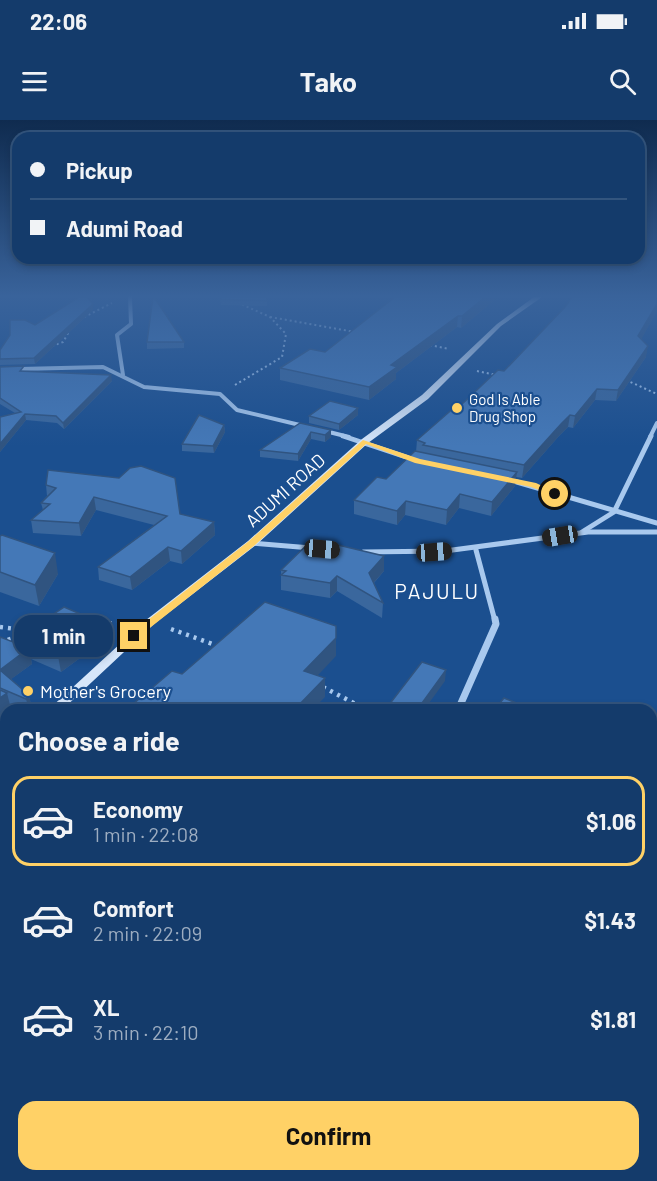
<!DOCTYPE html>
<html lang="en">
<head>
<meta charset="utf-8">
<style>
	:root { --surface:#143b6b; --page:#1d4271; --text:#f1f3f6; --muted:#9dadc1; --line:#33557e; --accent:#ffd166 }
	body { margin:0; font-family:Barlow,sans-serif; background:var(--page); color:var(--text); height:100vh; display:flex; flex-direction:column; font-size:22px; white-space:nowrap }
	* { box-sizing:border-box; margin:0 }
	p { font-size:20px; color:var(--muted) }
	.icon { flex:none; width:33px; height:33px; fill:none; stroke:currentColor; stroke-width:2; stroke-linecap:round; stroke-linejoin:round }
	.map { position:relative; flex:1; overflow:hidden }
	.details { position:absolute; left:0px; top:584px; width:657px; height:478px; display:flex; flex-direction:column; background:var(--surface); border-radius:18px 18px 0 0; box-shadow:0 3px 9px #0003,0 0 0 2px var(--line) }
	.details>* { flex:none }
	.top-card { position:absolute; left:12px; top:12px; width:633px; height:132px; border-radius:18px; box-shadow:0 3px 9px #0003,0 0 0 2px var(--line); display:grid; align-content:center; height:132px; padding:0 18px; background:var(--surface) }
	.end { position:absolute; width:27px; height:27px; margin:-14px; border:8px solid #ffd166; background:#111; box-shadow:0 0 0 3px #111 }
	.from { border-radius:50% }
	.bubble { position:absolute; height:42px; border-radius:18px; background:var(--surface); box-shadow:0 3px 9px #0003,0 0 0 2px var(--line); font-size:20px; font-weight:700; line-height:42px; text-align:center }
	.car { position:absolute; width:18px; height:36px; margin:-18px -9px; border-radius:8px; box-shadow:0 0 4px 2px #0007; background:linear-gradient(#222 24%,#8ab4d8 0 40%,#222 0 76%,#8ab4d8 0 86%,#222 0) }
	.top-card b { display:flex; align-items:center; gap:21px; height:57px; font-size:22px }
	.top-card b+b { border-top:2px solid var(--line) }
	.top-card i { width:15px; height:15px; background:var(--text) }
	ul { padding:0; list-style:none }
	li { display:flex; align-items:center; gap:18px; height:90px; margin:0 12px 9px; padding:0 6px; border:3px solid transparent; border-radius:18px }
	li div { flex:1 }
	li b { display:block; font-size:22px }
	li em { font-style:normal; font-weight:700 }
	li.selected { border-color:var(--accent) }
	li>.icon { width:54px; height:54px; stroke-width:1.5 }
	h2 { padding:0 18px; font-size:27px; line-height:72px }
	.primary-button { display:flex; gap:12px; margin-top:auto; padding:12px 18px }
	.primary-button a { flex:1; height:69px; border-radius:18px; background:var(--accent); color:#111; font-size:24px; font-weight:700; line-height:69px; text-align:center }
	.status { display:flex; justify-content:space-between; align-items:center; height:42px; padding:0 30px; background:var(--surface); direction:ltr }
	.status svg { height:16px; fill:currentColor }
	header { display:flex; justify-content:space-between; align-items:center; height:78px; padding:0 18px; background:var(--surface); font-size:27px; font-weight:700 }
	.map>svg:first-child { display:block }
</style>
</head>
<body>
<div class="status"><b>22:06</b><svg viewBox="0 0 49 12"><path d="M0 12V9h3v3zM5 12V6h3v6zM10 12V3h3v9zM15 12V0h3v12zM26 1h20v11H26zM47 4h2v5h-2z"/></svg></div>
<header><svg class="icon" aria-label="menu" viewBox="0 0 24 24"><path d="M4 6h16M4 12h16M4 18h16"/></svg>Tako<svg class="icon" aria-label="search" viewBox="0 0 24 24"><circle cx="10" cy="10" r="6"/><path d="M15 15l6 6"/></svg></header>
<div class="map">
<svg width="657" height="1061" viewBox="0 0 657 1061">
	<rect width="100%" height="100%" fill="#1b4f8f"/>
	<path fill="#2e69ad" d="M651,1035l6,2v24h-450l-3,-5h447z"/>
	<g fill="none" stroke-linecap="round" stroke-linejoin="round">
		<g stroke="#a9c9ee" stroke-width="2" stroke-dasharray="2 3" stroke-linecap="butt">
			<path d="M84,197l28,-14"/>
			<path d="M270,197l85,15"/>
			<path d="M430,225l19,4"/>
			<path d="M52,226l11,-4 7,-12"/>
			<path d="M477,251l19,4"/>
			<path d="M626,260l31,14"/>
			<path d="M235,265l47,-28 4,-23 -16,-17 -29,-13"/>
		</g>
		<g stroke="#a9c9ee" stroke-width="4.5" stroke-dasharray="3 5" stroke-linecap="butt">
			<path d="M101,504l16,-1"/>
			<path d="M0,507l32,4"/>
			<path d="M171,509l47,17"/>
			<path d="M0,522l25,-7"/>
			<path d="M323,567l44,23"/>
			<path d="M651,620l6,1"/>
		</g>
		<g stroke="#a9c9ee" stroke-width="4">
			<path d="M19,249l84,-2 41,20 76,7 17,16 67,16"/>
			<path d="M123,255l-6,-40 14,-11 -1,-27"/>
			<path d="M325,311l24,6"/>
			<path d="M650,317l7,-14"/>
		</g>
		<g stroke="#a9c9ee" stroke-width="5">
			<path d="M343,316l72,24"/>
			<path d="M510,360l147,43"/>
			<path d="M582,412l32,-20 37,-76"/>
			<path d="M252,423l59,5"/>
			<path d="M476,430l19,71"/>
			<path d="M363,432l82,-1 143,-19h69"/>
		</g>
		<path stroke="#a9c9ee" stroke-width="7" d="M458,590l38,-86 -1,-5"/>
		<g fill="#d6e6fa" fill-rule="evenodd">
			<path d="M534,177h8l-41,29 -73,73 -60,44 -112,102 -102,79 -92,86h-14l98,-90 102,-79 114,-102 60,-44 75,-71z"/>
			<path d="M6,629v12l-6,3v-12z"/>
		</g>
	</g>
	<g fill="#3a679d">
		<path d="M267,177v9l-46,-1 -1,-6z"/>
		<path d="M498,177l-37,31 -4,-1 -61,46v6l-27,21 -89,-20v-12l45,-16z"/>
		<path d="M657,177v14l-16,28 5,18 -30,44 -21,-1 -22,28 -5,-1 -9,9 -37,42 -6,-1 -1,9 -24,30 -32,-8 -13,17 -41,-10 -8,10 -43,-11v-14l32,-21 30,-27 1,-12 87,-69z"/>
		<path d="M93,190l-58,54 -35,1v-15z"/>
		<path d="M147,222h37v6l-37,1z"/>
		<path d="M0,247l25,4 87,10 -48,48 -7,-6 -31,-3 -26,32v-35l15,-4 -15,-9z"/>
		<path d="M358,288v7l-19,15 -30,-7v-7z"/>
		<path d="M300,303l31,7v7l-6,5 -14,-3 -13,22 -38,-4v-7z"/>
		<path d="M224,305l1,7 -11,21 -32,-2v-7z"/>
		<path d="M46,365l168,37 1,13 -33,29 -12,-3 -38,29 -33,-10 -1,-13 56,-42 -58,-15 -15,26 -48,-3 -2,-13 12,-10 -2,-7 6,-7z"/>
		<path d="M0,416l58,38 -19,32 -39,-14z"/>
		<path d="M281,450l103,1 -10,12 9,20 -1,15 -45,-27 -7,7 -49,-8z"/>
		<path d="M0,517l18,7 -1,-6 89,1 -45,33 -30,-13 1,5 -21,15 18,16 3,15h-13l-9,-4 1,3 -11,9z"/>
		<path d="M0,747l6,3v67l-6,-4z"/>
		<path d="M54,1056h61l6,5h-60z"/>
		<path d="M249,1056h45l-5,5h-34z"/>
	</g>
	<g fill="#305480">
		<path d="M485,177h13l-37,31 1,-12z"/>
		<path d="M93,184v6l-58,54 -1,-6z"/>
		<path d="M657,184v7l-20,36 1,-11z"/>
		<path d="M458,196l-1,11 -61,46v6l-27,21v-13l22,-22z"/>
		<path d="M648,226l-2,11 -30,44 2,-11z"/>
		<path d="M111,255l1,6 -48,48 -1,-6z"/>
		<path d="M597,269l-2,11 -22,28 2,-12z"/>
		<path d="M358,288v7l-19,15v-6z"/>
		<path d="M25,294l1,6 -26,32v-8z"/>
		<path d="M570,295l-2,12 -9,9 -37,42 2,-13 37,-41z"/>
		<path d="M224,305l1,7 -11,21 -1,-7z"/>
		<path d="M331,310v7l-6,5v-7z"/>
		<path d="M311,312v7l-13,22v-7z"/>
		<path d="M517,352l-2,14 -24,30 1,-14z"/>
		<path d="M460,374l-1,14 -13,17 1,-15z"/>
		<path d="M94,377l2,13 -15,26 -2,-13z"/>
		<path d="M406,381l-1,14 -8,10v-14z"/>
		<path d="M214,402l1,13 -33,29 -1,-13z"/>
		<path d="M168,427l2,14 -38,29 -2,-13z"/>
		<path d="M55,433l3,21 -19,32 -4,-21z"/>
		<path d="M384,436v15l-15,17v-15z"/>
		<path d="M337,456v15l-7,7v-15z"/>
		<path d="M104,504l2,15 -45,33 -3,-16z"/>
		<path d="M336,518v18l-31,33 -1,-18z"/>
		<path d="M29,528l3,16 -29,21 -3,-15z"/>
		<path d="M446,550l-1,11 -21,29h-7z"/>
		<path d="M325,558v19l-13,13h-18z"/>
		<path d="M7,573l4,16 -5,1v3l-6,5v-20z"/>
		<path d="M29,575l3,15h-3l-3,-11z"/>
		<path d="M6,918v22l-6,6v-22z"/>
		<path d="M276,1056h18l-5,5h-18z"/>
	</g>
	<g fill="#4478b7" stroke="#305480" stroke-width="1.5">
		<path d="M79,177h8l6,7 -59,54 -34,1v-9l10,-15v-15h15l10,5z"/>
		<path d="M153,177h1l30,45h-37z"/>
		<path d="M222,177h45v4l-47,-2z"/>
		<path d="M395,177h90l-23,19h-4l-67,49 6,2 -28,20 -89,-19 30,-19 15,3z"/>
		<path d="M572,177h85v7l-19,32 10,10 -30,44 -21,-1 -22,27 -5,-1 -9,9 -37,41 -101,-20 2,-2 -8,-3 39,-34 3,1 39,-37 6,1 61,-64z"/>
		<path d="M24,246l-4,5 91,4 -48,48 -7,-7 -31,-2 -25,30v-27l21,-5 -21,-14v-31z"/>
		<path d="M330,281l28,7 -19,16 -30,-8z"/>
		<path d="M199,295l25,10 -11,21 -31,-2z"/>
		<path d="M300,303l31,7 -6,5 -14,-3 -13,22 -38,-4z"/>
		<path d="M415,331l102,21 -25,30 -32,-8 -13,16 -41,-9 -9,10 -43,-11 23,-23 9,2z"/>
		<path d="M141,346l34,12 5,36 34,8 -33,29 -13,-4 -38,30 -32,-10 69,-51 -73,-19 -15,26 -48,-3 19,-16 -9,-1 15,-15 -10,-3 2,-15 71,8 11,-10z"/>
		<path d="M2,415l53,18 -20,32 -35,-13v-36z"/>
		<path d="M313,419l71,17 -15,17 14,30 -46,-27 -7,7 -49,-8 5,-4 -5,-1z"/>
		<path d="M265,482l71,24v12l-32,33 21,7 -31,32h-168l46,-39 10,3z"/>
		<path d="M64,487l40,17 -46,32 -41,-18z"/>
		<path d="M0,517l29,11 -29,22z"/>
		<path d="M422,542l24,8 -29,40h-32z"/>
		<path d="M0,550l29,25 -3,4 -26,-11z"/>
		<path d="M0,570l7,3 -7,5z"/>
		<path d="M504,578l25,10 -1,2h-34z"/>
		<path d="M349,586l10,4h-13z"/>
		<path d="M0,747l6,3v6l-4,4 4,2v40l-6,-3z"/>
		<path d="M0,852l6,3v23l-2,2h2v38l-6,6z"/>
		<path d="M70,1056h45l6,5h-45z"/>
		<path d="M266,1056h10l-5,5z"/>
	</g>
	<linearGradient id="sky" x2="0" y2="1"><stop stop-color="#0f2b4f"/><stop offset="0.54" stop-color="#39639b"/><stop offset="1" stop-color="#39639b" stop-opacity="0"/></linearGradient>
	<rect width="657" height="326" fill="url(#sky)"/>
	<path fill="#ffd166" d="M363,320l57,19 116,24 23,11 -4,2 -24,-9 -116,-24 -49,-19 -111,101 -118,93h-7v-4l119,-93z"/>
	<g fill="#ffd166" stroke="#1b4f8f" stroke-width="2">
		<circle cx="457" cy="288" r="6"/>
		<circle cx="28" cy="571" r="6"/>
	</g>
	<g text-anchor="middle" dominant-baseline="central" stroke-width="4.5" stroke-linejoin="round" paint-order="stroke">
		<g font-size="15" fill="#fff" stroke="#1b4f8f" text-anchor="start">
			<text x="469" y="279">God Is Able<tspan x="469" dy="17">Drug Shop</tspan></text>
		</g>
		<g font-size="18" fill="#fff" stroke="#1b4f8f">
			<text transform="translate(285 370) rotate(-42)">ADUMI ROAD</text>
		</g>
		<g font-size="18" fill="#fff" stroke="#1b4f8f" text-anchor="start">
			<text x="40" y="571">Mother's Grocery</text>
		</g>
		<g font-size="21" letter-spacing="1.5" fill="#fff" stroke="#1b4f8f">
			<text x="437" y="470">PAJULU</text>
		</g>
	</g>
</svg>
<i class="end from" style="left:555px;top:374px"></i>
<i class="end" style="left:134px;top:516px"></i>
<div class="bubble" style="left:14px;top:495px;width:99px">1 min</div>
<i class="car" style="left:560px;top:416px;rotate:261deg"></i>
<i class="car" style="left:322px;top:429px;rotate:95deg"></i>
<i class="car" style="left:434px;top:432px;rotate:86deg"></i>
<div class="top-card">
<b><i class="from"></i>Pickup</b>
<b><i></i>Adumi Road</b>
</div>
<section class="details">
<h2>Choose a ride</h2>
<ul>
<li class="selected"><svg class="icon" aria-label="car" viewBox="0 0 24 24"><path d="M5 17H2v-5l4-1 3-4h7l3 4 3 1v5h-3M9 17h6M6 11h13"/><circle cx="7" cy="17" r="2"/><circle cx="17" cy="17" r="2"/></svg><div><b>Economy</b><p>1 min · 22:08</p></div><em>$1.06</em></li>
<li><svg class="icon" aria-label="car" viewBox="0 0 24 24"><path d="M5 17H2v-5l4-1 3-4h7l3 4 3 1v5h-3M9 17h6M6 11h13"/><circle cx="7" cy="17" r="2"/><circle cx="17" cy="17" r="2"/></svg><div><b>Comfort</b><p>2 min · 22:09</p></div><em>$1.43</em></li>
<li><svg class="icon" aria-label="car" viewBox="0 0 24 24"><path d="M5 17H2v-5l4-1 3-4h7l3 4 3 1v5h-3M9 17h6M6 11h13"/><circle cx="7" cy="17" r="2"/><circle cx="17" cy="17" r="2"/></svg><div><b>XL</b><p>3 min · 22:10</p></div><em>$1.81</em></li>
</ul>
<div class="primary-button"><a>Confirm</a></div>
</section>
</div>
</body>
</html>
